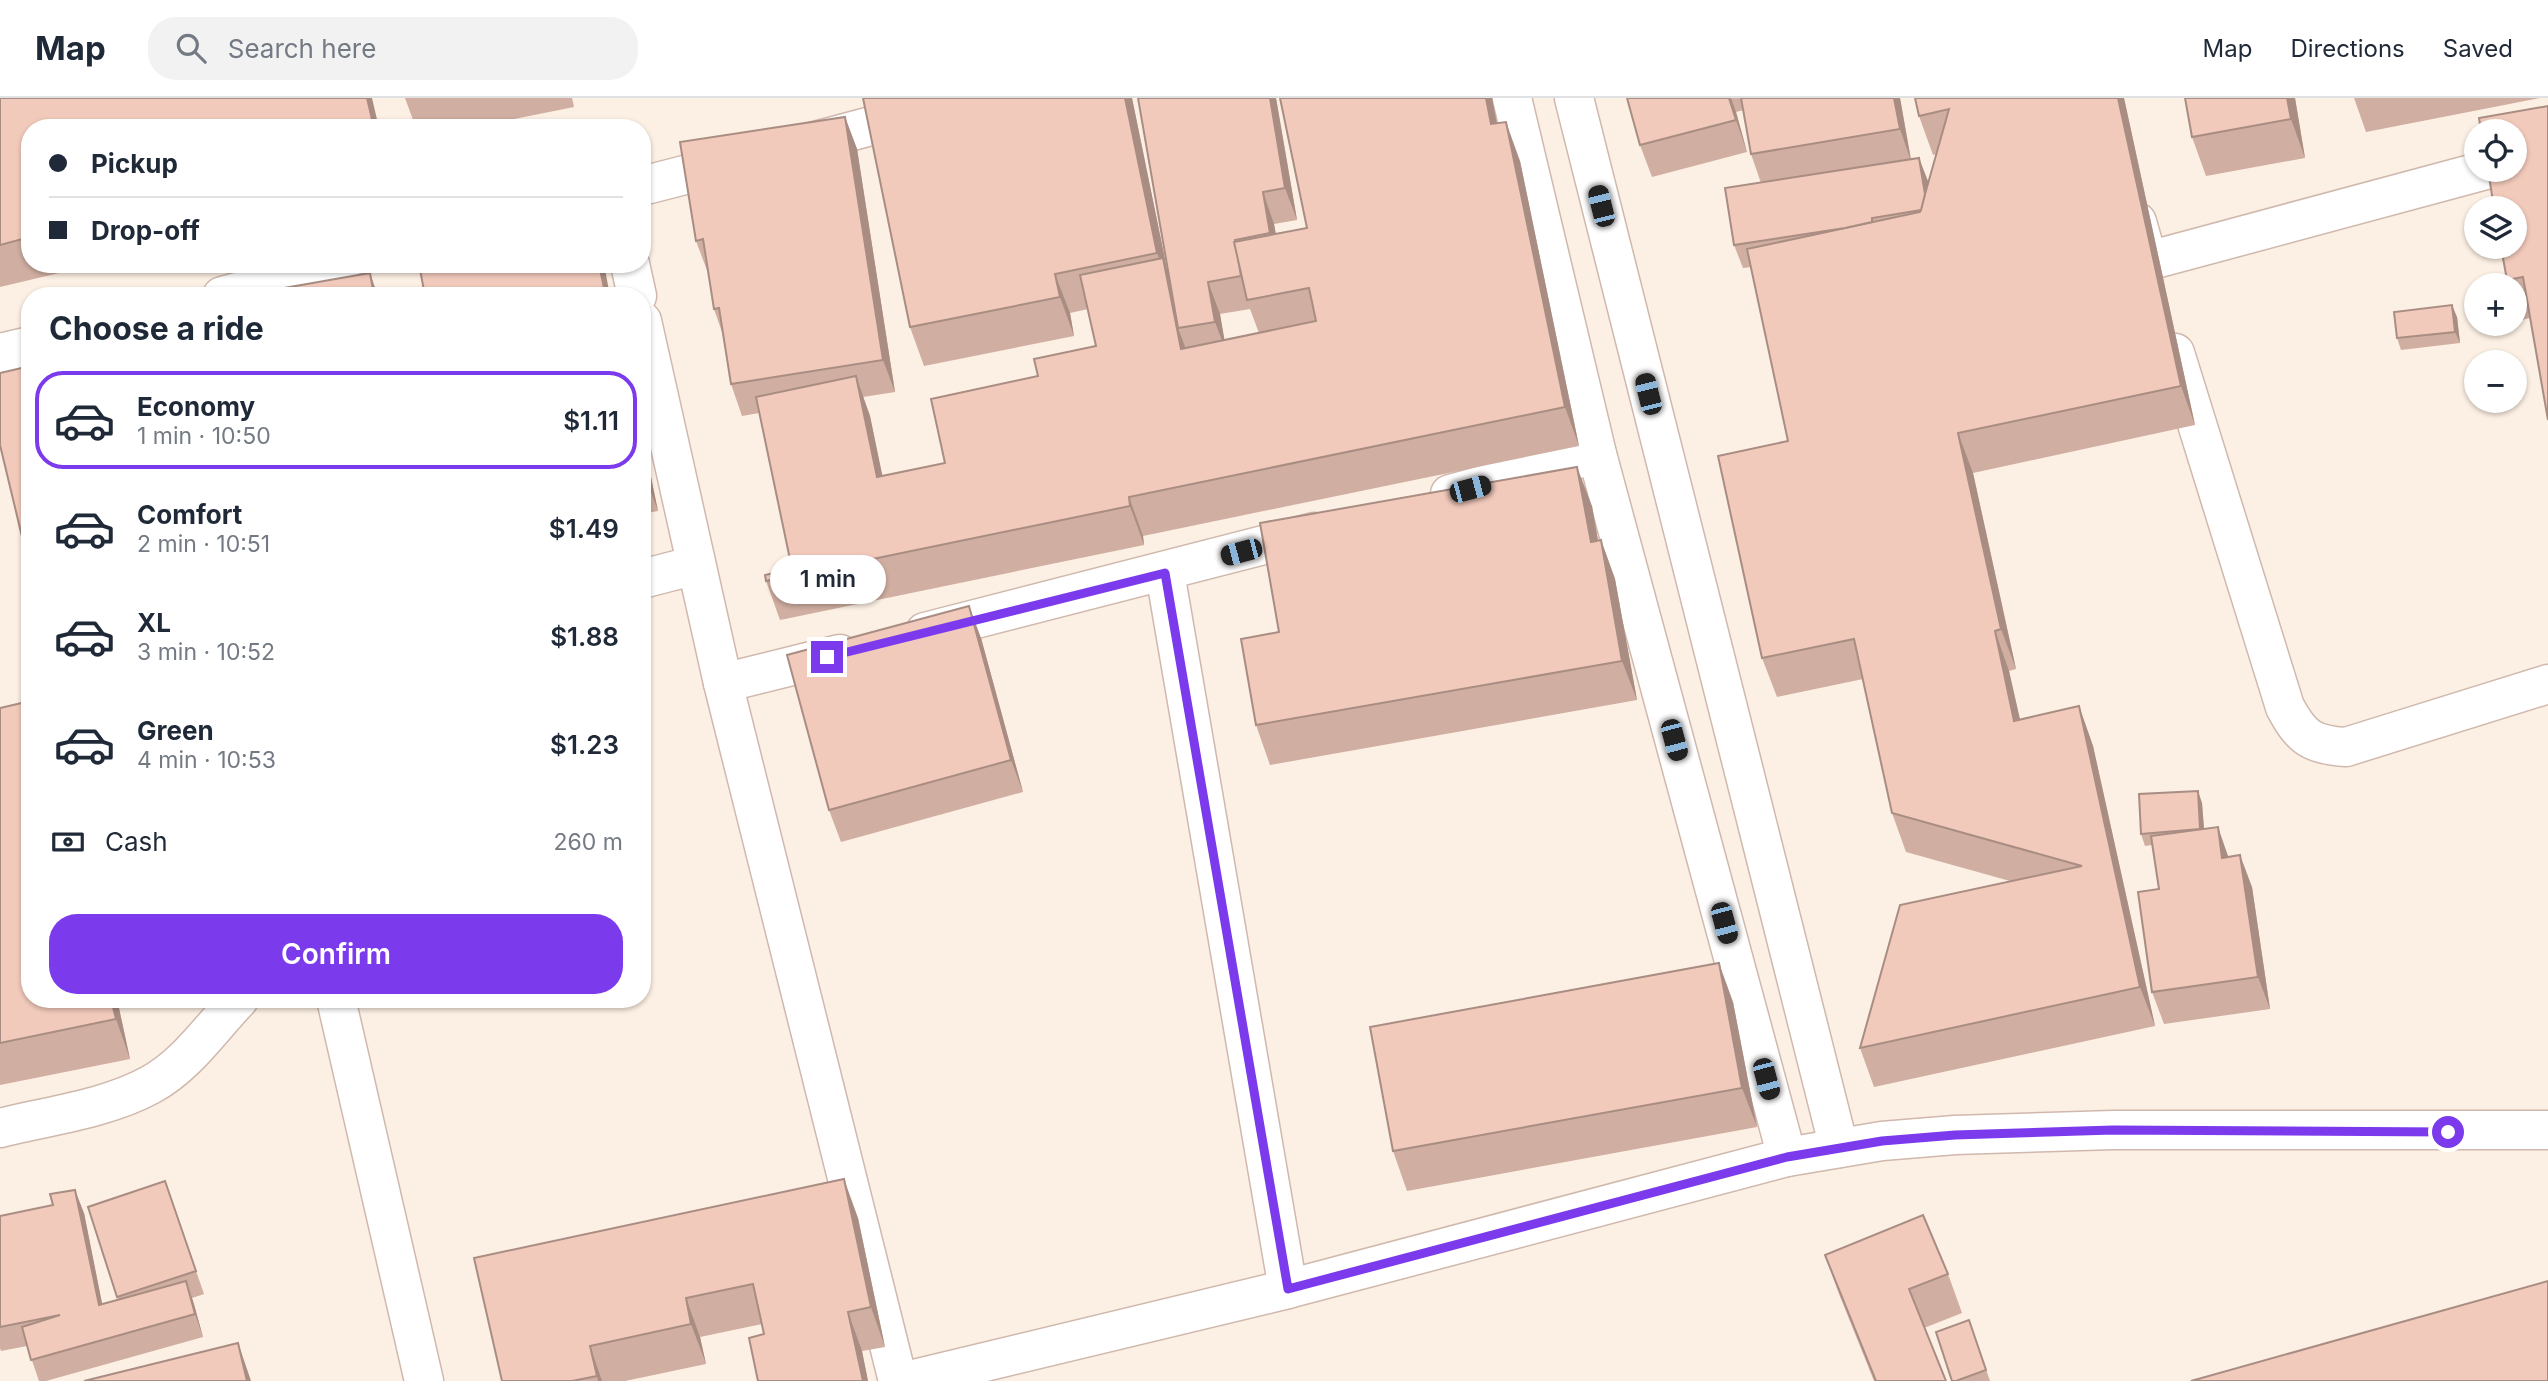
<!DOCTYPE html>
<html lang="en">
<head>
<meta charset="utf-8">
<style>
	:root { --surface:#fff; --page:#f2f2f3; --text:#1f2937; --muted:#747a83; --line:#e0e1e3; --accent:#7c3aed }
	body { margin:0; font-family:Inter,sans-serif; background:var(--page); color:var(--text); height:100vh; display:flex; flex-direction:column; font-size:26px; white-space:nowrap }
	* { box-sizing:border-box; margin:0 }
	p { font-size:23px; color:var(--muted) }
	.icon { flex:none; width:38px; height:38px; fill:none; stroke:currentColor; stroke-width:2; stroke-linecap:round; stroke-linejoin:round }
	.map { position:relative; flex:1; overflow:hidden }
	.sheet { position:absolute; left:21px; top:189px; width:630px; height:721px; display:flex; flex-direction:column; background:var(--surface); border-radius:28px; box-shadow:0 2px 5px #0004 }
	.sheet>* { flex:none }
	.hud { position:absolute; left:21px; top:21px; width:630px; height:154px; border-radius:28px; box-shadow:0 2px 5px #0004; display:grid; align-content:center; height:154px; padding:0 28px; background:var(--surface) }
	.tools { position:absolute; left:2464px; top:21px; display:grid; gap:14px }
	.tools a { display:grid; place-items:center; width:63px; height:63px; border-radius:50%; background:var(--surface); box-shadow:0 2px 5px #0004; font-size:35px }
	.end { position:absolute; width:32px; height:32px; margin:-16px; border:9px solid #7c3aed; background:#fff; box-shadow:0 0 0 4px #fff }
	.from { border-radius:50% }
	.bubble { position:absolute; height:49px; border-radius:24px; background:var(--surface); box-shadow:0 2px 5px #0004; font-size:23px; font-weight:600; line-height:49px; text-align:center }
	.car { position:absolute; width:21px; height:42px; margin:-21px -10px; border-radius:9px; box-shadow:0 0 5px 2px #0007; background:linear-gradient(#222 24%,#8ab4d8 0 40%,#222 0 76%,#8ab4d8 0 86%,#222 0) }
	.hud b { display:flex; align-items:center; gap:24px; height:66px; font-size:26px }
	.hud b+b { border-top:2px solid var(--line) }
	.hud i { width:18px; height:18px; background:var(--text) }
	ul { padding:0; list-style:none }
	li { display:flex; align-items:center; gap:21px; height:98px; margin:0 14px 10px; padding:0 14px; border:4px solid transparent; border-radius:28px }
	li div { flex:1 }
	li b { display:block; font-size:26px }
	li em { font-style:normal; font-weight:600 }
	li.selected { border-color:var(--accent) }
	li>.icon { width:63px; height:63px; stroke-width:1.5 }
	h2 { padding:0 28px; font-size:32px; line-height:84px }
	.pay { display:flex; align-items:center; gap:18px; height:77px; padding:0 28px; font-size:26px }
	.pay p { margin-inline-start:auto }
	.button { display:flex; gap:14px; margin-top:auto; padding:14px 28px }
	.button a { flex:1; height:80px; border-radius:28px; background:var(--accent); color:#fff; font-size:28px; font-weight:600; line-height:80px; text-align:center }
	header { display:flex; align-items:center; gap:42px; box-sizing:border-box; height:98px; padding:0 35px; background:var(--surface); border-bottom:2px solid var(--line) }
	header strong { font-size:33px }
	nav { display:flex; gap:38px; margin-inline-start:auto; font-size:24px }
	.search { width:490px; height:63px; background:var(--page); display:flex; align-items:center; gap:18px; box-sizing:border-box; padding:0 24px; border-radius:28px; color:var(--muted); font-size:26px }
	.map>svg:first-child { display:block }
</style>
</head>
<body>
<header>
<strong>Map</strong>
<div class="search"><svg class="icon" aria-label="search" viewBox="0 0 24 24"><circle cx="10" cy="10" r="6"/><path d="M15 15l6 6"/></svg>Search here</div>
<nav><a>Map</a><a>Directions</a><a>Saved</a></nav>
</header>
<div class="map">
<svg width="2548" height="1283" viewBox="0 0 2548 1283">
	<rect width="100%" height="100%" fill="#fcefe3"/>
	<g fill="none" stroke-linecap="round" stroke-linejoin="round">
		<defs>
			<g id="minor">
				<path d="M1512,0l85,356 190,703"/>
				<path d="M1574,0l265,1050"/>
				<path d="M800,47l176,-47"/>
				<path d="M642,88l93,-24"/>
				<path d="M2137,124l11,39 338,-91"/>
				<path d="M630,166l7,32"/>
				<path d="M222,198l121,-32"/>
				<path d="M642,223l81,362 175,698"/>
				<path d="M0,255l30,-7"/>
				<path d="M2175,255l110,354c16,30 26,38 61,40l202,-63"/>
				<path d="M1450,396l147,-40"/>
				<path d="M1165,475l123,716"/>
				<path d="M642,481l54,-14"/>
				<path d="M925,534l389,-100"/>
				<path d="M723,585l117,-29"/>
				<path d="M336,901l88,382"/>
				<path d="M0,1030c48,-12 106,-19 150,-43 36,-19 61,-57 89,-86"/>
				<path d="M906,1283l382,-92 499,-132 95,-16 73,-6 158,-5h435"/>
			</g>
		</defs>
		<use href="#minor" stroke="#d0b8ad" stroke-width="41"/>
		<use href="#minor" stroke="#fff" stroke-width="38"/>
	</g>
	<g fill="#d0aea1" fill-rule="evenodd">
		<path d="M0,0l30,30v136h67l-97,23z"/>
		<path d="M405,0h167l2,9 -104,21h-54z"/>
		<path d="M1132,0l35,171 2,5 -31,-176h138l21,122 -23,4 2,10 31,-6 190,-105 23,38 59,285 -436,90 1,9 -364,75 -14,-39 26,-12 -33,-156 -17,3 -11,-32 -8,-49 -9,-26 -6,-36 -12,-32 149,-124 12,32 38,243 -32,5 7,19 12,60 63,-13 93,-87 58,-30 -8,-37 -18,4 4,23 -150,30 -14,-39zM1250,211l9,24 -35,7 -4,-26z"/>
		<path d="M1627,0h273l11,61 17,22v3l8,-30 -3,1 -14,-39 -4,-18h209l71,327 -222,48 43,196 -7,2 11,48 59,-13 14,40 62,280 -281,61 -14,-39 150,-167 -104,-29 -14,-39 -29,-134 -86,18 -15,-39 26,-217 -37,-174 -8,1 -9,-23 27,-62 -10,-29 -7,-44 -8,2 11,40 -95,25 -12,-32z"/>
		<path d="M2185,0h110l10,60 -99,18 -14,-39z"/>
		<path d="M2354,0h186l-174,34z"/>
		<path d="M2548,8l-18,212 -9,2 -6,-18v-17h-6l-2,-5z"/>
		<path d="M2457,219l3,26 -59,7 -4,-12z"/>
		<path d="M642,336l16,77 -16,3z"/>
		<path d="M1592,408l6,34h3l14,39 22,121 -367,65 -14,-40 23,-93z"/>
		<path d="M981,540l42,154 -182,50 -12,-32z"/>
		<path d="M0,610l117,291 13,60 -130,26z"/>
		<path d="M2202,705l2,26 25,28 23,30 18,122 -106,15 -12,-32 7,-103 -7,-44 -7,1 -4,-12z"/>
		<path d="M1733,904l24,125 -350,64 -14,-40z"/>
		<path d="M165,1083l39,113 -12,4 11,39 -157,44h-7l-12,-35 -26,5 -1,-3v-132l84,-3 18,91 16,-4 -30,-93z"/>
		<path d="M858,1120l27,129 -23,4 6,30h-110l6,-47 -2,-10 -62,13 6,27 -81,17h-123z"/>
		<path d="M1825,1157l123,19 14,39 -38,15 22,53h-72l-35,-87z"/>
		<path d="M1969,1222l21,61h-38z"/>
	</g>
	<g fill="#a98d83">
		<path d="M367,0h5l7,30h-5z"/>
		<path d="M1125,0h7l35,171 10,28 1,31 12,32 -9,-11 -13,-68 -11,-28z"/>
		<path d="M1270,0h6l21,122 -12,-32z"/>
		<path d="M1486,0h6l13,66 -14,-40z"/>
		<path d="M1729,0h2l5,14 11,40 -11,-32z"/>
		<path d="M1894,0h6l11,63 -11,-32z"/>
		<path d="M2118,0h6l71,327 -14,-39z"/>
		<path d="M2287,0h8l10,60 -14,-39z"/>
		<path d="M845,19l12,32 38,243 -12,-32z"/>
		<path d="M1506,24l14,39 59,285 -14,-39z"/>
		<path d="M1919,60l9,23 8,51 -8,-23z"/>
		<path d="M1263,94l11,32 7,41 -11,-32z"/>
		<path d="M599,166h5l6,32h-4z"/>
		<path d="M370,175l8,23h-4z"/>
		<path d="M1055,176l15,39 4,23 -14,-39z"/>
		<path d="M1208,184l12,32 7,40 -12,-32z"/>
		<path d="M2452,207l5,12 3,26 -5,-11z"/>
		<path d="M856,278l14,40 21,101 -14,-40z"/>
		<path d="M1958,335l15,40 43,196 -15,-40z"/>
		<path d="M642,336l16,77 -12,-32 -4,-18z"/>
		<path d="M1577,369l15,39 13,75 -14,-39z"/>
		<path d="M1129,399l14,39 1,9 -14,-39z"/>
		<path d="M1601,442l14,39 22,121 -15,-39z"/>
		<path d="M969,508l12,32 42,154 -12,-32z"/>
		<path d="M1995,533l14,40 20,89 -15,-39z"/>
		<path d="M2079,608l14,40 62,280 -15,-39z"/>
		<path d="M2198,693l4,12 3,39 -5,-12z"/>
		<path d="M2218,729l11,32 -7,-1z"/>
		<path d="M2240,757l12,32 18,122 -12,-32z"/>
		<path d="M1719,865l14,39 24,125 -15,-39z"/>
		<path d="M111,901h6l13,60 -14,-40z"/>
		<path d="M844,1081l14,39 27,129 -14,-40z"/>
		<path d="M75,1092l9,23 23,115 -8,-23z"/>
		<path d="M186,1183l8,23 9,33 -8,-23z"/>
		<path d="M686,1200l14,39 6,27 -15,-40z"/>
		<path d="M848,1214l14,39 6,30h-5z"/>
		<path d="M238,1245l11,32 2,6h-4z"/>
		<path d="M590,1248l12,35h-4l-1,-5z"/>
	</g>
	<g fill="#f2cabb" stroke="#a98d83" stroke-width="2">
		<path d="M0,0h367l7,30h-344v109l-30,8z"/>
		<path d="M863,0h262l32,155 -102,21 5,23 -150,30z"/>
		<path d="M1138,0h132l15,90 -22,4 7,41 -35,7 6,36 -33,6 7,40 -37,6z"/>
		<path d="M1280,0h206l5,26 15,-2 59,285 -436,90 1,9 -364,75 -1,-6 27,-6 -36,-172 100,-21 21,101 68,-14 -14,-64 107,-23 -4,-17 62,-13 -16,-71 83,-17 18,91 135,-28 -7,-33 -62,12 -13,-58 73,-14z"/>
		<path d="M1627,0h102l7,22 -96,25z"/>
		<path d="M1741,0h153l6,31 -149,25z"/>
		<path d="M1915,0h203l63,288 -223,47 43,196 -6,2 19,90 65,-15 61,281 -280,61 40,-143 182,-39 -190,-53 -38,-174 -92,19 -44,-202 70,-15 -41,-192 173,-37 29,-103 -30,7z"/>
		<path d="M2185,0h102l4,21 -99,18z"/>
		<path d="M2548,8v314l-25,-143 -16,3 -6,-33h14v-39h-21l-6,-38h27v-39h-34l-2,-13z"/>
		<path d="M845,19l38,243 -152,24 -12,-76 -5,1 -11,-70 -7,2 -16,-99z"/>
		<path d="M1919,60l6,36 -4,16 -49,8v4l-27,6 -111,17 -9,-57z"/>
		<path d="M419,166h180l6,29 -13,3h-167z"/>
		<path d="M370,175l4,23h-136z"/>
		<path d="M2452,207l3,27 -58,6 -3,-26z"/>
		<path d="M30,268v204l-30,-125v-72z"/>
		<path d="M642,363l4,18h-4z"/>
		<path d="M1577,369l14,75 10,-2 21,121 -366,64 -15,-86 38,-7 -19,-109z"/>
		<path d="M969,508l42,154 -182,50 -42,-155z"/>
		<path d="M30,603v298h81l5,20 -116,24v-335z"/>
		<path d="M2198,693l2,38 -59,5 -2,-40z"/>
		<path d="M2218,729l4,31 18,-3 18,122 -106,15 -14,-100 21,-3 -8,-53z"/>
		<path d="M1719,865l23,125 -349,63 -23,-124z"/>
		<path d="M844,1081l27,128 -23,5 15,69h-105l-9,-43 15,-4 -11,-50 -67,14 5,26 -101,22 7,30 -25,5h-70l-28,-123z"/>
		<path d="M165,1083l31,90 -79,26 -29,-90z"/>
		<path d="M75,1092l24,115 87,-24 9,33 -164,46 -9,-33 38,-12 -60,12v-111l53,-11 -3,-11z"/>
		<path d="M1923,1117l25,59 -39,15 37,92h-70l-51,-126z"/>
		<path d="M2548,1183v100h-357z"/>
		<path d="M1969,1222l17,50 -30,11h-4l-16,-49z"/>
		<path d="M238,1245l9,38h-163z"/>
	</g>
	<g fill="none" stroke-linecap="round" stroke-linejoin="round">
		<path stroke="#7c3aed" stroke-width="9" d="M827,559l338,-84 123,716 499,-132 95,-16 73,-6 158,-5 335,2"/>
	</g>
</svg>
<div class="tools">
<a><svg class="icon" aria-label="locate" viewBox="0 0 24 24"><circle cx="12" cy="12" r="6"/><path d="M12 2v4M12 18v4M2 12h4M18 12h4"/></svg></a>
<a><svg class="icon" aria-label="layers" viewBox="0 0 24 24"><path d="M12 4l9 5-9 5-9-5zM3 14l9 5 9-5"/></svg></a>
<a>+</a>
<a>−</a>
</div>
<i class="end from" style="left:2448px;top:1034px"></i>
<i class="end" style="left:827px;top:559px"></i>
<div class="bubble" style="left:770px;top:457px;width:116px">1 min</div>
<i class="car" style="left:1601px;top:108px;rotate:346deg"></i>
<i class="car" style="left:1648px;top:296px;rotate:346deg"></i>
<i class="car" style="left:1470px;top:391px;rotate:75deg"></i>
<i class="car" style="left:1241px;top:454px;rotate:255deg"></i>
<i class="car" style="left:1674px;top:642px;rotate:165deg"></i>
<i class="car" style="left:1724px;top:825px;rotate:165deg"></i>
<i class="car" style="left:1766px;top:981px;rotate:165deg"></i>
<div class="hud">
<b><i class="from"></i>Pickup</b>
<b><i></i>Drop-off</b>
</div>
<section class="sheet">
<h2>Choose a ride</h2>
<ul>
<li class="selected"><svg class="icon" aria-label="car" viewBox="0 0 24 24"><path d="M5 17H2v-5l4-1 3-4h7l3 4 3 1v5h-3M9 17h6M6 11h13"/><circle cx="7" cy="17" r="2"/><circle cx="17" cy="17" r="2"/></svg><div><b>Economy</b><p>1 min · 10:50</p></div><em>$1.11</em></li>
<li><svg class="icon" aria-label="car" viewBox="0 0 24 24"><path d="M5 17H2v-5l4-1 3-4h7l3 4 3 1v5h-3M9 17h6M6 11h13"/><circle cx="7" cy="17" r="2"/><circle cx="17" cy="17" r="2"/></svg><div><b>Comfort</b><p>2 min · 10:51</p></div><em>$1.49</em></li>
<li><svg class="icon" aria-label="car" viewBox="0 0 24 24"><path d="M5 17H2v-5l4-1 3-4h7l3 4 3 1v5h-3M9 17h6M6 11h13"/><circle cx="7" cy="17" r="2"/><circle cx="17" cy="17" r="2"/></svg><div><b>XL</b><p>3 min · 10:52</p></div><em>$1.88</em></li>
<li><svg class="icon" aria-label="car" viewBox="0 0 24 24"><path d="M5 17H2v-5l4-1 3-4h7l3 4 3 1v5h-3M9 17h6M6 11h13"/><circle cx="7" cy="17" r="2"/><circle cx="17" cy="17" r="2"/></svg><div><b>Green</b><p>4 min · 10:53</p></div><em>$1.23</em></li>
</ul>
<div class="pay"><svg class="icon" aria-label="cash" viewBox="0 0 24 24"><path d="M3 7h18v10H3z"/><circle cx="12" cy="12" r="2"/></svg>Cash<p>260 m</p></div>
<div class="button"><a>Confirm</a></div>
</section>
</div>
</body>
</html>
